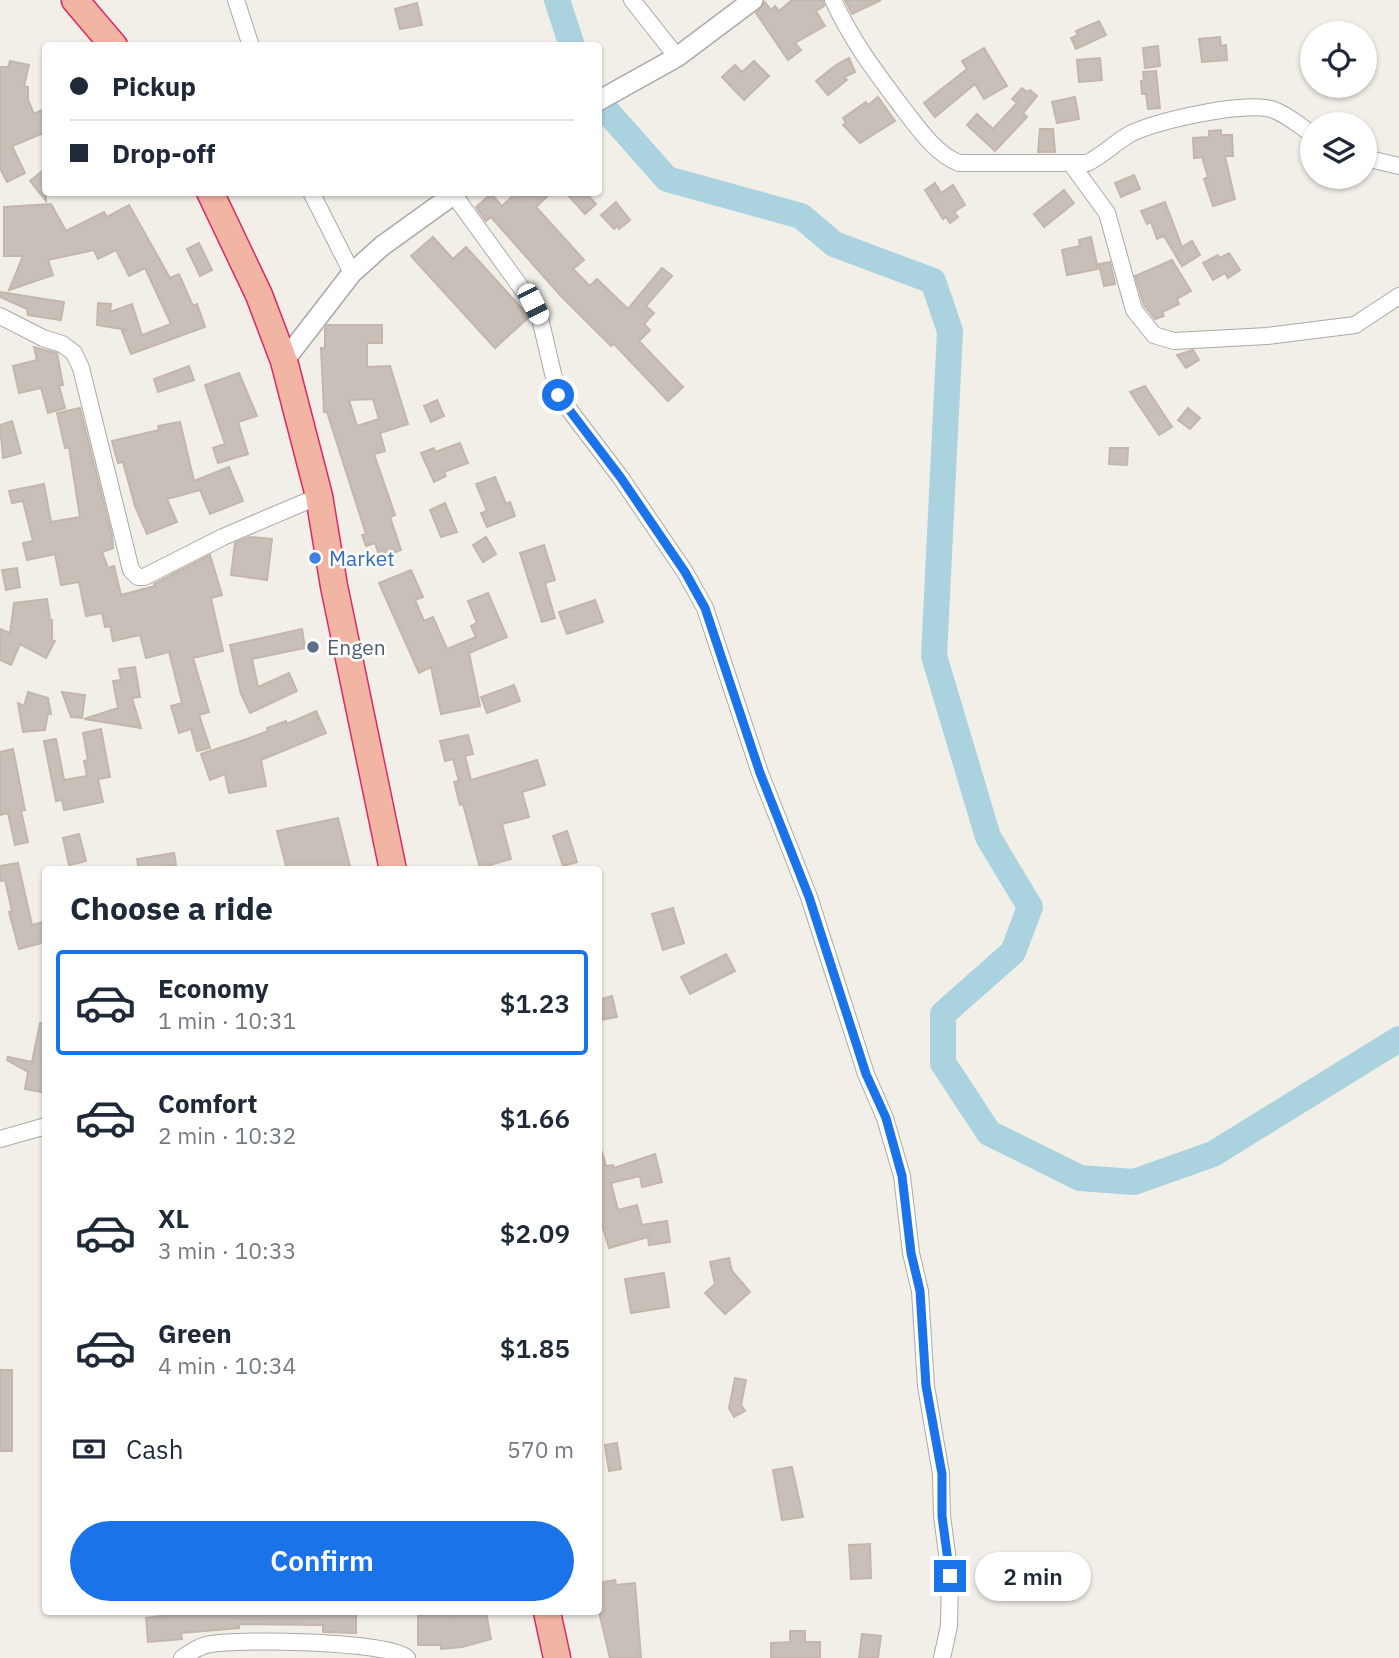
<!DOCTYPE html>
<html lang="en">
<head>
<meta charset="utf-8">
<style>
	:root { --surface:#fff; --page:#f6f6f7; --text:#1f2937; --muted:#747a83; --line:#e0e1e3; --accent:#1a73e8 }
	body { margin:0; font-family:"IBM Plex Sans",sans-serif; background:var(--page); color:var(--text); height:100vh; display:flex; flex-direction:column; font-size:26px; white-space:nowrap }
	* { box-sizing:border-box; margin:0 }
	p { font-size:23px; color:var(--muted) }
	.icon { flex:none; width:38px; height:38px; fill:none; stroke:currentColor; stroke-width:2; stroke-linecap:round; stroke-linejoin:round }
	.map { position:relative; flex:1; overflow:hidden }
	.panel { position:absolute; left:42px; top:866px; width:560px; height:749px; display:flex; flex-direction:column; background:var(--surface); border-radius:7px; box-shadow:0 2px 5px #0004 }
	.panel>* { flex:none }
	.top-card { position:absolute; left:42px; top:42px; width:560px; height:154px; border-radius:7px; box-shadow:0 2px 5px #0004; display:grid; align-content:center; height:154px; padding:0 28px; background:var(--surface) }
	.controls { position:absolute; left:1300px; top:21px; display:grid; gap:14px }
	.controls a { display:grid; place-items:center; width:77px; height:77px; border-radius:50%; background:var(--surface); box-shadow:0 2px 5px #0004; font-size:35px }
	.end { position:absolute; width:32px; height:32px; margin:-16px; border:9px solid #1a73e8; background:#fff; box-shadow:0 0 0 4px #fff }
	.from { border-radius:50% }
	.bubble { position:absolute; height:49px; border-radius:24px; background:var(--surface); box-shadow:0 2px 5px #0004; font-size:23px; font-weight:600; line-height:49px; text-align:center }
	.car { position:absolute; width:21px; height:42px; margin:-21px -10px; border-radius:9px; box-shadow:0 0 5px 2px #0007; background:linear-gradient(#fff 24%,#345 0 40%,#fff 0 76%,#345 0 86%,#fff 0) }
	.top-card b { display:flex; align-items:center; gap:24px; height:66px; font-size:26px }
	.top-card b+b { border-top:2px solid var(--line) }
	.top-card i { width:18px; height:18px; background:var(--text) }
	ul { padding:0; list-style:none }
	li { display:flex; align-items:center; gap:21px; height:105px; margin:0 14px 10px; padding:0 14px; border:4px solid transparent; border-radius:7px }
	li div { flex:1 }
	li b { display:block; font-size:26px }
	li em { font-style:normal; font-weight:600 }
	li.current { border-color:var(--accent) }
	li>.icon { width:63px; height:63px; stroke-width:1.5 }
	h2 { padding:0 28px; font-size:32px; line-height:84px }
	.pay { display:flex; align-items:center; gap:18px; height:77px; padding:0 28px; font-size:26px }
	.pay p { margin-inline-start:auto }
	.cta { display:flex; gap:14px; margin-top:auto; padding:14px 28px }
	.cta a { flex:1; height:80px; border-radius:42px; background:var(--accent); color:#fff; font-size:28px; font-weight:600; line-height:80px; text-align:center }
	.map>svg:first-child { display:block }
</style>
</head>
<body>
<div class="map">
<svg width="1399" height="1658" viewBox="0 0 1399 1658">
	<rect width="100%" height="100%" fill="#f2efe9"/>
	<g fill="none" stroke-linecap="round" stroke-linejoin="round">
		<g stroke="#aad3df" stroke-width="26">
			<path d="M557,0l15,46"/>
			<path d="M598,101l69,78 134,37 33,28 99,37 17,50 -16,325 54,181 42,70 -17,45 -70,62v49l46,70 91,45 54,4 79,-28 186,-115"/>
		</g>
	</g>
	<g fill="#c7bfb8" stroke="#c4b6ab" stroke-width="2" fill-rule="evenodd">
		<path d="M792,0h31l1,6 -8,5 9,15 -30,17 6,7 -13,10 -32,-47 9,-11 6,8 4,-4 4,5z"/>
		<path d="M845,0h36l-29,14z"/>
		<path d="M417,3l5,22 -22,4 -5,-20z"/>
		<path d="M1099,21l7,14 -30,14 -5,-11 7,-3 -2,-4z"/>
		<path d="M1220,37l1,9 5,-1 1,15 -25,2 -3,-23z"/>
		<path d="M1158,46l2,20 -15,2 -2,-20z"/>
		<path d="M984,48l23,38 -23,13 -9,-15 -40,33 -11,-14 43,-34 -5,-8z"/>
		<path d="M849,58l6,14 -11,5 3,3 -19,15 -12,-14 20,-16z"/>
		<path d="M1100,58l2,22 -23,2 -2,-22z"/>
		<path d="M10,61l19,4 -5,21 4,1v13l6,14 12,-6v24l-34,14 13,27 -18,9 -7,-14v-101h8z"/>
		<path d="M754,61l15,15 -25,24 -22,-23 13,-12 7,7z"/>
		<path d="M1156,71l4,37 -12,1 -2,-15h-4l-1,-13h3l-1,-9z"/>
		<path d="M1022,88l5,4 3,-2 7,6 -14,17 4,4 -32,34 -28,-26 10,-11 16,15 24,-26 -5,-4z"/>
		<path d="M878,97l17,24 -35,22 -17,-18 3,-2 -3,-5 23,-16 2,3z"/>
		<path d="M1075,97l4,22 -22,4 -5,-21z"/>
		<path d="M1040,129h13l2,23h-17z"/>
		<path d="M1221,130v5h11l1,21h-8l10,43 -22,7 -9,-27 4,-2 -6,-20 -8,1 -1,-20 16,-1v-6z"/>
		<path d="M46,168v33l-16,-20z"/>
		<path d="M1134,175l6,14 -19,8 -6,-14z"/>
		<path d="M935,183l6,10 12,-8 12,20 -11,7 4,5 -8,6 -4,-6 -3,2 -18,-29z"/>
		<path d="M1064,190l10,13 -30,24 -10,-13z"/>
		<path d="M517,192h35l-16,15 48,53 -11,9 17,17 7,-7 31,30 34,-41 10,8 -26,30 8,7 -10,11 6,6 -11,11 44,46 -15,14 -54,-57 -3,2 -51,-51 -69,-78 -5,4 -10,-14 15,-13 11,12z"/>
		<path d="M565,192h20l11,12 -11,10z"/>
		<path d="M616,202l14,18 -11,9 -2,-3 -3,3 -13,-14z"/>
		<path d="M1165,202l17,45 10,-6 8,14 -18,11 -18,-30 -7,3 -6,-17 -4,2 -6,-13z"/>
		<path d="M51,204l15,27 38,-19 3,5 22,-12 41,73 9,-4 14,32 4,-2 8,23 -74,27 -9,-23 5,-1 -30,-5 1,-22 13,1 -1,8 22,-8 10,31 29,-11 -26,-56 -16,8 -13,-26 -18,9 -4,-9 -46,10 5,15 -44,15 14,-34h-19v-49z"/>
		<path d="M433,237l20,22 13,-12 61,67 1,4 -33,30 -84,-92z"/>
		<path d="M1091,237l7,32 -31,6 -5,-25 18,-4 -1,-6z"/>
		<path d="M199,243l13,27 -12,6 -13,-27z"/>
		<path d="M1229,253l11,17 -12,8 -3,-5 -12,7 -10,-17 15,-8 2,3z"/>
		<path d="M1172,260l19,31 -14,8 2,5 -17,8 2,4 -9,3 -11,-14 -9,-29z"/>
		<path d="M1110,262l5,22 -11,2 -5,-22z"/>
		<path d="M0,292l64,10 -3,18 -33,-5 -1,-6 -27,-12z"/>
		<path d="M327,325h55v18h-15v24l23,-1 18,58 -28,9 5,18 -11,3 21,61 -5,2 11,33 -21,8 -5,-15 -9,3 -4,-11 4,-1 -39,-122h-3l-3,-64h4v-20zM373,399l6,20 -22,7 -8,-26z"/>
		<path d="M34,347l23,6 6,32 -4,1 6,22 -17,5 -7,-25 -22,5 -6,-27 24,-6z"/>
		<path d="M1193,350l6,10 -13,8 -9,-13z"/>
		<path d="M189,366l5,14 -36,12 -4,-13z"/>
		<path d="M239,373l18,43 -19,6 10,32 -30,9 -5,-15 12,-4 -20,-59z"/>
		<path d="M1145,386l27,41 -13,8 -29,-43z"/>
		<path d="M437,400l7,16 -13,6 -7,-16z"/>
		<path d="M80,408l32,128 1,12 -11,4 6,16 6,-2 7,29 34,-9 -1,-2 56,-29 12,40 -11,3 12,53 -30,7 16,54 -10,3 11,33 -13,3 -6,-22 -12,4 -8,-27 11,-3 -13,-51 -23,6 -6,-23 -27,6 -3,-15 -5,1 -3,-14 -16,3 -7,-34 -18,3 -6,-31 -28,6 -4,-17 10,-2 -10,-40 -11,2 -3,-12 35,-7 7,38 29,-5 -11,-70 -4,1 -8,-35z"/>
		<path d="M1188,408l12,10 -10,11 -12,-9z"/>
		<path d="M12,421l9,32 -18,5 -3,-33z"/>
		<path d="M180,422l14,59 35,-14 14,34 -33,13 -10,-24 -33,9 10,23 -30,12 -12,-28 -12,-44 -5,1 -6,-22 47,-11 -1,-4z"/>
		<path d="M460,443l8,20 -24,9 2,4 -12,6 -13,-29 13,-5 1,4z"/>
		<path d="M1110,448h18l-1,17 -18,-1z"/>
		<path d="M495,477l11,27 4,-2 5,14 -28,11 -6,-14 6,-2 -11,-27z"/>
		<path d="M445,503l12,29 -16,5 -11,-27z"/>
		<path d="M250,537l22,2 -5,41 -36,-5 4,-32z"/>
		<path d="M486,537l10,17 -13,8 -10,-17z"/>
		<path d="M544,545l11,35 -10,3 10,35 -13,4 -22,-69z"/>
		<path d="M17,568l3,19 -14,3 -4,-20z"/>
		<path d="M411,570l12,27 -8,3 9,21 9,-4 14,32 29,-12 -5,-11 6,-3 -9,-22 20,-8 19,44 -38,16 11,53 -39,8 -10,-47 -12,6 -40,-90z"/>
		<path d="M47,599l3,21h2v20l3,1 -9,17 -26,-14 -9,21 -11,-5v-31l10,4 4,-30z"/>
		<path d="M595,600l8,22 -36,12 -8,-22z"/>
		<path d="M302,629l3,19 -53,11 6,28 31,-14 8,18 -47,22 -9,-19 -11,-49z"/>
		<path d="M135,667l5,30 -8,1 9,30 -57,-9 34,-11 -5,-27 8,-1 -2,-11z"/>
		<path d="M514,685l6,16 -33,12 -6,-16z"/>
		<path d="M28,692l20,6 3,16 -3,-1 -3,17 -22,2 -5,-29 6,3z"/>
		<path d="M62,692l23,3 -3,23 -11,-1z"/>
		<path d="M316,711l10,22 -65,27 5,26 -37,7 -4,-19 -15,6 -9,-26 43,-14 24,-9 -1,-3 19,-7 1,3z"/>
		<path d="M101,729l9,48 -12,2 5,23 -39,8 -2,-10 -6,1 -12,-60 12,-2 8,41 23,-4 -3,-15 4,-1 -5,-27z"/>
		<path d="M468,735l5,19 -8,2 6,24 66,-20 8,25 -23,7 7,25 -27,7 9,35 -31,9 -17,-64 -3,1 -6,-23 5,-1 -6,-22 -8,2 -5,-20z"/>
		<path d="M13,749l12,61 -4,1 7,31 -13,3 -7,-32 -8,2v-63z"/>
		<path d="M338,818l13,52h-64l-10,-39z"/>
		<path d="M567,831l10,31 -14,4 -10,-30z"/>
		<path d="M79,834l7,27 -17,4 -6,-27z"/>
		<path d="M174,853l2,12 -37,5 -2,-11z"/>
		<path d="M18,863l14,62 14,-4v21l-27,7 -10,-37 3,-1 -7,-31 -4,1 -1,-6v-9z"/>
		<path d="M673,908l11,35 -21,7 -11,-36z"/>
		<path d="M726,954l9,17 -45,23 -9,-17z"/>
		<path d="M612,996l5,21 -17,3 -2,-20z"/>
		<path d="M40,1023h6v70l-21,-4 3,-17 -21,-12 1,-3 24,5z"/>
		<path d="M598,1152h4l4,14 7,-1 1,3 41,-14 7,28 -20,5 -2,-11 -29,7 7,27 19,-5 5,20 25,-4 3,21 -21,3 -1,-8 -39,11 -11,-37z"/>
		<path d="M729,1258l3,13 18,21 -25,22 -20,-21 10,-9 -5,-22z"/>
		<path d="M664,1273l5,34 -38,6 -6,-34z"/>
		<rect x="0" y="1370" width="12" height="81"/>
		<path d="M735,1378l11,2 -5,25 4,6 -11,6 -5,-9z"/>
		<path d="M617,1443l4,26 -12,2 -4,-26z"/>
		<path d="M792,1467l11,50 -21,3 -9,-50z"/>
		<path d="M870,1544l1,34 -20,1 -2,-34z"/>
		<path d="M615,1580l1,5 19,-2 6,75h-31l-12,-50v-25z"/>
		<path d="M196,1612h160v21l-33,-1v-7l-84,-1v4l-58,5 1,6 -34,3 -2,-24z"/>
		<path d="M438,1612h16v4l32,-4 5,27 -29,8 -21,2v-4h-23v-30h21z"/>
		<path d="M790,1631h15v11h15v16h-49v-15l19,-1z"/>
		<path d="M862,1634l19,2 -3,22h-19z"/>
	</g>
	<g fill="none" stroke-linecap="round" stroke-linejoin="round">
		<defs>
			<g id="minor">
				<path d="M236,0l15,46"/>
				<path d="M632,0l45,57"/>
				<path d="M833,0c19,41 41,70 68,106 16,20 33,47 58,57h128c17,-8 29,-22 45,-30 29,-13 108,-31 139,-24 14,4 29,17 41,25"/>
				<path d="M1365,158l34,8"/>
				<path d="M1072,165l35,48 27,97 20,25 20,6 93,-5 88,-11 44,-29"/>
				<path d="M311,192l41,81"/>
				<path d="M454,195l79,109 7,14 18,77 63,83 64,94 20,36 55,165 49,124 57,177 19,44 17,58 9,77 9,38 6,95 15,88 1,42 8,60 -1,50 -7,32"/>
				<path d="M0,316l43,22 19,6 12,9 7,15 50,202 7,7h6l79,-40 96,-41"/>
				<path d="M0,1139l46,-13"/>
				<path d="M182,1658c7,-5 16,-11 24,-13 25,-7 186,-4 201,13"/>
			</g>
			<g id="tertiary">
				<path d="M598,101l79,-44 76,-57"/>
				<path d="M284,361l68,-88 30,-27 75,-54"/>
			</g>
			<g id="trunk">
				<path d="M75,0l39,46"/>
				<path d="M210,192l49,103 25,66 35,135 15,90 59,284"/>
				<path d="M547,1612l10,46"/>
			</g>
		</defs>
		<use href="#minor" stroke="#a9a9a9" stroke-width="18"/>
		<use href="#tertiary" stroke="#a9a9a9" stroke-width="22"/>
		<use href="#trunk" stroke="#dc2a67" stroke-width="29"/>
		<use href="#minor" stroke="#fff" stroke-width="16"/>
		<use href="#tertiary" stroke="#fff" stroke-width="19"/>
		<use href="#trunk" stroke="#f2b4a3" stroke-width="26"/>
	</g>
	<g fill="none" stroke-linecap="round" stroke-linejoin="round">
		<path stroke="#1a73e8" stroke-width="9" d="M558,395l63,83 64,94 20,36 55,165 49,124 57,177 20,44 16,58 9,77 9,38 6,95 16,88v42l8,60"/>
	</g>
	<circle fill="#3f7fe0" stroke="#fff" stroke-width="2.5" cx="315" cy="558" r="7"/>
	<circle fill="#5c6f8a" stroke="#fff" stroke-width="2.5" cx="313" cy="647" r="7"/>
	<g text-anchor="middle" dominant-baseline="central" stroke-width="5" stroke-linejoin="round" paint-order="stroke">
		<g font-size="21" fill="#366cbe" stroke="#fff" text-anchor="start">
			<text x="329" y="558">Market</text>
		</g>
		<g font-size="21" fill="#4e5e75" stroke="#fff" text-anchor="start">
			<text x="327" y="647">Engen</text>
		</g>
	</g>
</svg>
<div class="controls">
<a><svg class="icon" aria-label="locate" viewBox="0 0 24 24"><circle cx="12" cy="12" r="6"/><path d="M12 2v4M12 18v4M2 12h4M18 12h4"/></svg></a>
<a><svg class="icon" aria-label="layers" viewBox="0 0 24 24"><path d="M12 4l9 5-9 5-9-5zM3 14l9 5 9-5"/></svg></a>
</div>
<i class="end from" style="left:558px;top:395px"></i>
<i class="end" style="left:950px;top:1576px"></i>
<div class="bubble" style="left:975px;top:1552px;width:116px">2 min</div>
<i class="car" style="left:533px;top:304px;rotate:153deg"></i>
<div class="top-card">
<b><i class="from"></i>Pickup</b>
<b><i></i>Drop-off</b>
</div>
<section class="panel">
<h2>Choose a ride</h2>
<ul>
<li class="current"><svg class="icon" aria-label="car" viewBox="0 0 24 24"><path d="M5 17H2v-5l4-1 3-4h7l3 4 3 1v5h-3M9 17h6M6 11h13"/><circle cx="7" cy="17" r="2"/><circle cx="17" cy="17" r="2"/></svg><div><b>Economy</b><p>1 min · 10:31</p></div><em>$1.23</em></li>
<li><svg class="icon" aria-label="car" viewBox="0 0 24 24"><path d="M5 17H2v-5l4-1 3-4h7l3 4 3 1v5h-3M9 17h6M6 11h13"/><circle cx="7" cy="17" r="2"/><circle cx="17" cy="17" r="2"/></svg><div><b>Comfort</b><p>2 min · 10:32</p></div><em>$1.66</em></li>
<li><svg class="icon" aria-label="car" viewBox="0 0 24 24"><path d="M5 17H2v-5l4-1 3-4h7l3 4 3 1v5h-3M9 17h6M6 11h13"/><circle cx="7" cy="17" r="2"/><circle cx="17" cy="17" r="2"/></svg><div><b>XL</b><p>3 min · 10:33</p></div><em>$2.09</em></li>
<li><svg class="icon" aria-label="car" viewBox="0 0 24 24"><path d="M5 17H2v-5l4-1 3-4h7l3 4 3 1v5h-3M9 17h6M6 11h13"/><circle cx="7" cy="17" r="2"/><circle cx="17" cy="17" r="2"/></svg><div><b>Green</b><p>4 min · 10:34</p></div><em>$1.85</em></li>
</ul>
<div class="pay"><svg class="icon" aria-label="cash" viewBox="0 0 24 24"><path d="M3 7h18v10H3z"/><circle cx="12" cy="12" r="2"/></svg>Cash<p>570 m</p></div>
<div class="cta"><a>Confirm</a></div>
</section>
</div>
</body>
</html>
